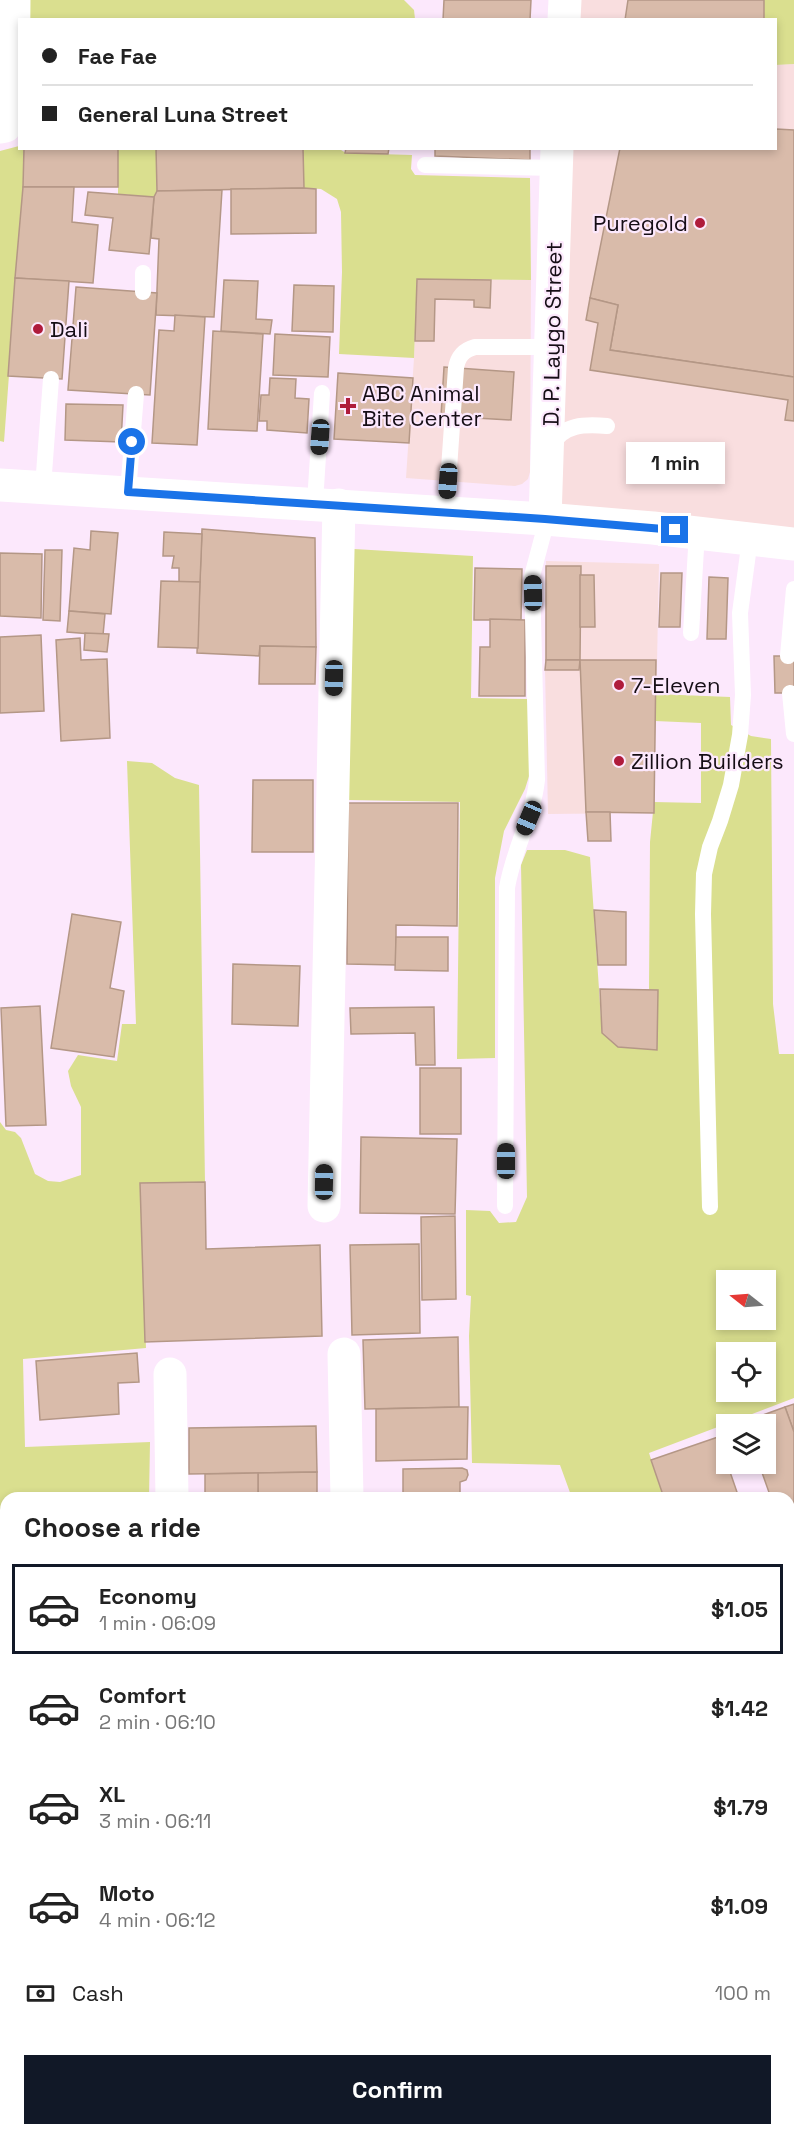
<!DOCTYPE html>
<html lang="en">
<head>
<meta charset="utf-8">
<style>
	:root { --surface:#fff; --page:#f2f2f2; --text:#222; --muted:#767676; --line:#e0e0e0; --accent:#111827 }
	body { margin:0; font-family:"Space Grotesk",sans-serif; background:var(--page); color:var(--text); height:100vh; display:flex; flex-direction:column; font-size:22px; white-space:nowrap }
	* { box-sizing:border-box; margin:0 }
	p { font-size:20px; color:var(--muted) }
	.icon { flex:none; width:33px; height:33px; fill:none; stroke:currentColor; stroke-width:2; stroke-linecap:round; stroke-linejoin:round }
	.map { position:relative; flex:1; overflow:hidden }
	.panel { position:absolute; left:0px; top:1492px; width:795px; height:644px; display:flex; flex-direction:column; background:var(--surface); border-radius:18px 18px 0 0; box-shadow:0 3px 9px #0003 }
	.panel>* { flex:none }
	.top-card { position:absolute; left:18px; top:18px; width:759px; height:132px; border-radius:0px; box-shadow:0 3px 9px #0003; display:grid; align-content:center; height:132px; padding:0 24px; background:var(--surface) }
	.needle { width:39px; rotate:287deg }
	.tools { position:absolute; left:716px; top:1270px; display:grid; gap:12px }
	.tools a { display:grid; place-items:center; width:60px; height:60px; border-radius:0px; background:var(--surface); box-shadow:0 3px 9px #0003; font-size:30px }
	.end { position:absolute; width:27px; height:27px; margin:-14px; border:8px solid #1a73e8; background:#fff; box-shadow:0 0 0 3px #fff }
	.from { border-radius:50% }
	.bubble { position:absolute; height:42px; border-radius:0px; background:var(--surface); box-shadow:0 3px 9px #0003; font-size:20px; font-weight:700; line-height:42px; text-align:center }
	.car { position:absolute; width:18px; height:36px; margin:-18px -9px; border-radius:8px; box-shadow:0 0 4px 2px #0007; background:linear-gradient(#222 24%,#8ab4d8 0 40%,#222 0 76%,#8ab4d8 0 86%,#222 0) }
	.top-card b { display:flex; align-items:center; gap:21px; height:57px; font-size:22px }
	.top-card b+b { border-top:2px solid var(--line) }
	.top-card i { width:15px; height:15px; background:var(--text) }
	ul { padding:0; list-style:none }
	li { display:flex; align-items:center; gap:18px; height:90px; margin:0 12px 9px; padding:0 12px; border:3px solid transparent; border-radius:0px }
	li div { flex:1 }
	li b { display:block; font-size:22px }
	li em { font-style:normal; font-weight:700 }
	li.current { border-color:var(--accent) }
	li>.icon { width:54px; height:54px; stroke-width:1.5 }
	h2 { padding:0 24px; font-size:27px; line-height:72px }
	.pay { display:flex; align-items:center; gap:15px; height:66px; padding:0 24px; font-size:22px }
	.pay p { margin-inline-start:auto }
	.cta { display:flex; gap:12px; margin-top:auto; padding:12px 24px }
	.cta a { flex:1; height:69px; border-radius:0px; background:var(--accent); color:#fff; font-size:24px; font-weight:700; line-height:69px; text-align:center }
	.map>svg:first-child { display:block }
</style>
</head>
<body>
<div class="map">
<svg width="794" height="2135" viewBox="0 0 794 2135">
	<rect width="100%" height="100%" fill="#fce8fc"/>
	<g fill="#f9dedf">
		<path d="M569,0h195v19l-196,1z"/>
		<path d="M794,64v478l-247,-24 14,-369 215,-1v-83z"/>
		<path d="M417,279l114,1 -1,192 -2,7 -6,5 -7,2 -109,-8 8,-120z"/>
		<path d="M546,561l113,3 -5,249 -106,1 -3,-144z"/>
	</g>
	<g fill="#dadf8f" fill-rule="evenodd">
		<path d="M26,0h378l10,10 1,9 -389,1z"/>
		<path d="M764,0h30v64l-18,1v-45h-12z"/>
		<path d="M19,146l1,2 4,1 -1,38 -19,255 -4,-1v-290z"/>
		<path d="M118,149h38l1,42 -3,6 -36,-3z"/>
		<path d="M303,149l4,1h34l5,3 66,2 -1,14 4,6 115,3 1,102 -114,-1 -3,79 -75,-4 3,-82 -1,-60 -4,-13 -16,-10 -17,-1z"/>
		<path d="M354,549l119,7 -2,142 58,1 1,74 -5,16 -21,42 -9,47v180l-38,1 3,-257 -112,-2z"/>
		<path d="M656,694l74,3 1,28 20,11 20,3 2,265 6,50h15v344l-145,55 15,45h-92l-12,-33 -88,-2 -3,-127 2,-40 -5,-1v-85l24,1 9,12 17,-1 11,-25 -6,-332 6,-15h38l25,7 12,176 16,14 39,3 1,-60h-9l1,-148 4,-40 47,1v-80l-46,-2zM726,1281h39v39h-39zM726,1353h39v39h-39z"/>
		<path d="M127,761l25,2 23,15 24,7 6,397 -65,1 6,165 -123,11 2,88 125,-5 -1,56h-143v632h783v-77l5,-2v84h-794v-1013l6,8 9,2 6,6 14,36 13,7 12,1 21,-7v-68l-10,-21 -3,-15 10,-16 39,6 5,-37h14z"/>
	</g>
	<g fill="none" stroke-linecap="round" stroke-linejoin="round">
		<g stroke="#aad9fd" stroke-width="72">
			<path d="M0,2040l6,5"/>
			<path d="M118,2130l7,5"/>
			<path d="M715,2130l6,5"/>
			<path d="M475,2135l26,-5"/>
			<path d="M639,2135l9,-5"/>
		</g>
	</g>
	<g fill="#d9bbaa" stroke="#b49786" stroke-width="1.5">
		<path d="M444,0h87l-1,20h-87z"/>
		<path d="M628,0h136v20h-139z"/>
		<path d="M776,129l18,1v247l-184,-27 8,-45 -28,-7 30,-150h156z"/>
		<path d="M24,148h94v39h-95z"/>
		<path d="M156,148h147l1,40 -147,3z"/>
		<path d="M346,148h43l-1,6 -43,-1z"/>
		<path d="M435,148h95v12l-95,-4z"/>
		<path d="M23,187h51l-2,35 26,3 -5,58 -78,-5z"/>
		<path d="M304,188l12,1v44l-85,1v-45z"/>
		<path d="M222,190l-8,127 -58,-2 3,-76 -8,-1 3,-41 3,-6z"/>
		<path d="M88,192l66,5 -5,57 -40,-4 4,-32 -28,-3z"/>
		<path d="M15,278l54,3 -7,98 -54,-3z"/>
		<path d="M417,279l74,1 -1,28 -16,-1v-7l-39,-1 -1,42h-19z"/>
		<path d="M224,280l34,1 -2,38 16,1 -2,14 -49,-3z"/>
		<path d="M294,285l40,1 -1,46 -41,-1z"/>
		<path d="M76,287l81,6 -7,102 -82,-5z"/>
		<path d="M590,298l28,7 -8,45 184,27v44l-9,-1 3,-20 -198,-30 8,-47 -12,-3z"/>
		<path d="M175,315l30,2 -8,128 -45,-2 7,-113 15,1z"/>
		<path d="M213,331l50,3 -6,97 -49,-2z"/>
		<path d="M275,334l55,3 -2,40 -55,-2z"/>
		<path d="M444,367l70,5 -3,48 -70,-4z"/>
		<path d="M338,373l75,5 -4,65 -75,-4z"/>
		<path d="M270,378l26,1 -1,19 14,1 -2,34 -40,-3v-9h-8l2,-26h8z"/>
		<path d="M66,404l57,1 -2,37 -56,-2z"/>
		<path d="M202,529l113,9 1,109 -56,-1 -1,10 -62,-3z"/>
		<path d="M91,531l27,2 -7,81 -42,-3 5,-63 16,2z"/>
		<path d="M164,532l38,2 -2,48h-21v-14h-7l2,-12h-11z"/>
		<path d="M45,550h17l-2,71 -17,-1z"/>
		<path d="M0,553l42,1 -1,64 -41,-2z"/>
		<path d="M546,566h35l-1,94h-34z"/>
		<path d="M475,568l47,1 -1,51h-47z"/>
		<path d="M661,573h21l-2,54h-21z"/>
		<path d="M580,575h14l1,52h-15z"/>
		<path d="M709,577l19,1 -2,61h-19z"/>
		<path d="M161,581l39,1 -2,66 -40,-1z"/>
		<path d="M69,611l36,3 -2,21 -36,-3z"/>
		<path d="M490,619l35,1v76h-46l1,-49h10z"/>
		<path d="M85,633l24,1 -2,18 -23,-2z"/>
		<path d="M41,635l3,76 -44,2v-76z"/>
		<path d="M80,638l1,22 26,-1 3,79 -49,3 -5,-101z"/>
		<path d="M260,646l56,1 -1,37h-56z"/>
		<path d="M774,656h20v37h-19z"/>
		<path d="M546,660h34l-1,10h-34z"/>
		<path d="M580,660h76l-2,153 -68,-1z"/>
		<path d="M253,780h60v72h-61z"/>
		<path d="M348,803h110l-1,123 -61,-1v40l-49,-1z"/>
		<path d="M586,812h24l1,29h-23z"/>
		<path d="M594,910l32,2v53h-28z"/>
		<path d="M72,914l49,8 -11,66 14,3 -10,66 -63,-9z"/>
		<path d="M396,937h52v34l-53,-1z"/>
		<path d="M233,964l67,2 -2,60 -66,-2z"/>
		<path d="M600,989l58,1 -1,60 -39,-3 -16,-14z"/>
		<path d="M40,1006l6,119 -40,1 -5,-118z"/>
		<path d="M434,1007l1,58h-19l-1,-32 -64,1 -1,-26z"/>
		<rect x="420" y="1068" width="41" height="66"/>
		<path d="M361,1137l96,2 -2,75 -95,-1z"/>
		<path d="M205,1182l1,67 114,-4 2,91 -177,6 -5,-159z"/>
		<path d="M455,1216l1,83 -34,1 -1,-83z"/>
		<path d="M419,1244l1,89 -68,2 -2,-90z"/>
		<path d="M458,1337l1,70 -94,2 -2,-69z"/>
		<path d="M137,1353l2,29 -21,1 1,31 -79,6 -4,-59z"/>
		<path d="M794,1404v28l-9,-25z"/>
		<path d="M459,1407h9l-1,52 -91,2v-52z"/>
		<path d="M785,1407l9,25v81l-5,2v-17h-18l-12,-34h6v-39h-20l-1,-3z"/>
		<path d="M316,1426l1,46 -128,2v-46z"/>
		<path d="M718,1437l21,61h-75l-13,-38z"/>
		<path d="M462,1468l5,2 1,5 -2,5 -6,2v16h-57v-29z"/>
		<path d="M317,1472v26h-59v-25z"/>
		<path d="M258,1473v25h-53v-24z"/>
		<path d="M794,1596v22l-5,-15v-5z"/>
		<path d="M794,1639v26l-5,-15v-9z"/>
		<path d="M794,1700v52l-5,-17v-33z"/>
		<path d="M789,1743l5,16v53l-5,2z"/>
		<path d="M789,1889l5,16v36l-5,1z"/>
	</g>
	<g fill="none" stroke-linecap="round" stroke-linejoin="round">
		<g stroke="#fff" stroke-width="16">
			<path d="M425,165l131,3"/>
			<path d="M143,292v-19"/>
			<path d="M551,446c12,-22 34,-22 56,-20"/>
			<path d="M43,487l8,-108"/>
			<path d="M128,492l8,-98"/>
			<path d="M315,503l7,-110"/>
			<path d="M446,512l10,-144c2,-12 8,-18 19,-21h76"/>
			<path d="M691,633l6,-101"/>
			<path d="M788,656l6,-67"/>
			<path d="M790,693l4,41"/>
			<path d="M505,1206l2,-318c6,-38 26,-70 30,-108l-5,-204 12,-45 1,-12"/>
			<path d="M710,1207l-7,-293 1,-40 6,-27 10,-26 11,-36 9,-50 3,-40 -3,-82 10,-74"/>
		</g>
		<g stroke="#fff" stroke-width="33">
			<path d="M0,127l5,-1 8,-12 1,-114"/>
			<path d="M324,1206l15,-701"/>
			<path d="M344,1354l3,144"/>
			<path d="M170,1374l2,124"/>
			<path d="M789,1562l5,-2"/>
			<path d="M789,1841l5,-1"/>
		</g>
		<g stroke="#fff" stroke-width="33">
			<path d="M564,20l1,-20"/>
			<path d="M545,519l12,-371"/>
		</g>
		<path stroke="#fff" stroke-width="33" d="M0,485l545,34 108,9 141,16"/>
	</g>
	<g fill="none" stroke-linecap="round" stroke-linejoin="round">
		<path stroke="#1a73e8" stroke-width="8" d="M132,442l-4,50 417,27 130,11"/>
	</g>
	<g fill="#af1b3b" stroke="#fce8fc" stroke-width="2">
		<circle cx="700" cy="223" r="6"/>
		<circle cx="38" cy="329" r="6"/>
		<path d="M345 397h6v6h6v6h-6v6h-6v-6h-6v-6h6z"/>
		<circle cx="619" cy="685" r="6"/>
		<circle cx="619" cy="761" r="6"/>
	</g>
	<g text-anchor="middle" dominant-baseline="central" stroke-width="4.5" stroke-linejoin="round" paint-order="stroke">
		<g font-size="22" fill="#150d15" stroke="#fce8fc" text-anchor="start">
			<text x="688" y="223" text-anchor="end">Puregold</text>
			<text x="50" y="329">Dali</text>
			<text x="362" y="393">ABC Animal<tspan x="362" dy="25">Bite Center</tspan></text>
			<text x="631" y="685">7-Eleven</text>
			<text x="631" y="761">Zillion Builders</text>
		</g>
		<g font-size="22" fill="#150d15" stroke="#fce8fc">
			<text transform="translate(552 334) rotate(-89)">D. P. Laygo Street</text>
		</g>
	</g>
</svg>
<div class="tools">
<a><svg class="needle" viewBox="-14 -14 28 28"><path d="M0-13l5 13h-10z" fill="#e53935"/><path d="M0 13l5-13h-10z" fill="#767676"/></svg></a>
<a><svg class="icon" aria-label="locate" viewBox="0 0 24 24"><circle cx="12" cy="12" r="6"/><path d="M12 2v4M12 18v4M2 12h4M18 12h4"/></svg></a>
<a><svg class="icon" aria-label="layers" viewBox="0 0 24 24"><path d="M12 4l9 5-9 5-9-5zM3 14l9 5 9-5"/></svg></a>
</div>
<i class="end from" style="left:132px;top:442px"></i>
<i class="end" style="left:675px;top:530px"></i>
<div class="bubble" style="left:626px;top:442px;width:99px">1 min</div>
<i class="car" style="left:320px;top:437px;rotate:184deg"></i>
<i class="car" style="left:448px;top:481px;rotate:184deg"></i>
<i class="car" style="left:533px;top:593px;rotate:359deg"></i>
<i class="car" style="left:334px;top:678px;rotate:181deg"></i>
<i class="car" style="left:529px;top:818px;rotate:203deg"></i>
<i class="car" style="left:506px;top:1161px;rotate:0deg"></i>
<i class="car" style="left:324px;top:1182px;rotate:1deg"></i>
<div class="top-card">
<b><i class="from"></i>Fae Fae</b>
<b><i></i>General Luna Street</b>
</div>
<section class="panel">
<h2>Choose a ride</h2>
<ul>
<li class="current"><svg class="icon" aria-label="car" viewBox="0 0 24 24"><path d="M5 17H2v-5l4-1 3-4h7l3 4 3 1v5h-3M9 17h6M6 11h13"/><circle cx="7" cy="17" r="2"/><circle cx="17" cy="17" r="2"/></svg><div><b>Economy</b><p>1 min · 06:09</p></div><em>$1.05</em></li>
<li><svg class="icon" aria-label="car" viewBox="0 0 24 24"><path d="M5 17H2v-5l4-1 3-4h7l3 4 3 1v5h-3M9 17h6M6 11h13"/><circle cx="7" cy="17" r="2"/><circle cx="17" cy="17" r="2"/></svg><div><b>Comfort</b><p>2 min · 06:10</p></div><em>$1.42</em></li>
<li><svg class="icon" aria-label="car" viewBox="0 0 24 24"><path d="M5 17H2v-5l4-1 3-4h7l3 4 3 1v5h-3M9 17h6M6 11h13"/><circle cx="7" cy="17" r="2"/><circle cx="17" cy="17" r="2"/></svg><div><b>XL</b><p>3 min · 06:11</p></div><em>$1.79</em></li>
<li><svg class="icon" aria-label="car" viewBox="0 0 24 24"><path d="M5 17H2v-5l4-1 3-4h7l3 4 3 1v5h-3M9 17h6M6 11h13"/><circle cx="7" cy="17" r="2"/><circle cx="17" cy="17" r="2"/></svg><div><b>Moto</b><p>4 min · 06:12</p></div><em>$1.09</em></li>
</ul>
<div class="pay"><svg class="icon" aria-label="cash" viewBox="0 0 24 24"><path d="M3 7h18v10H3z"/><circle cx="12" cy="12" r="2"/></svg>Cash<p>100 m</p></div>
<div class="cta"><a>Confirm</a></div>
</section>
</div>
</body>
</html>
